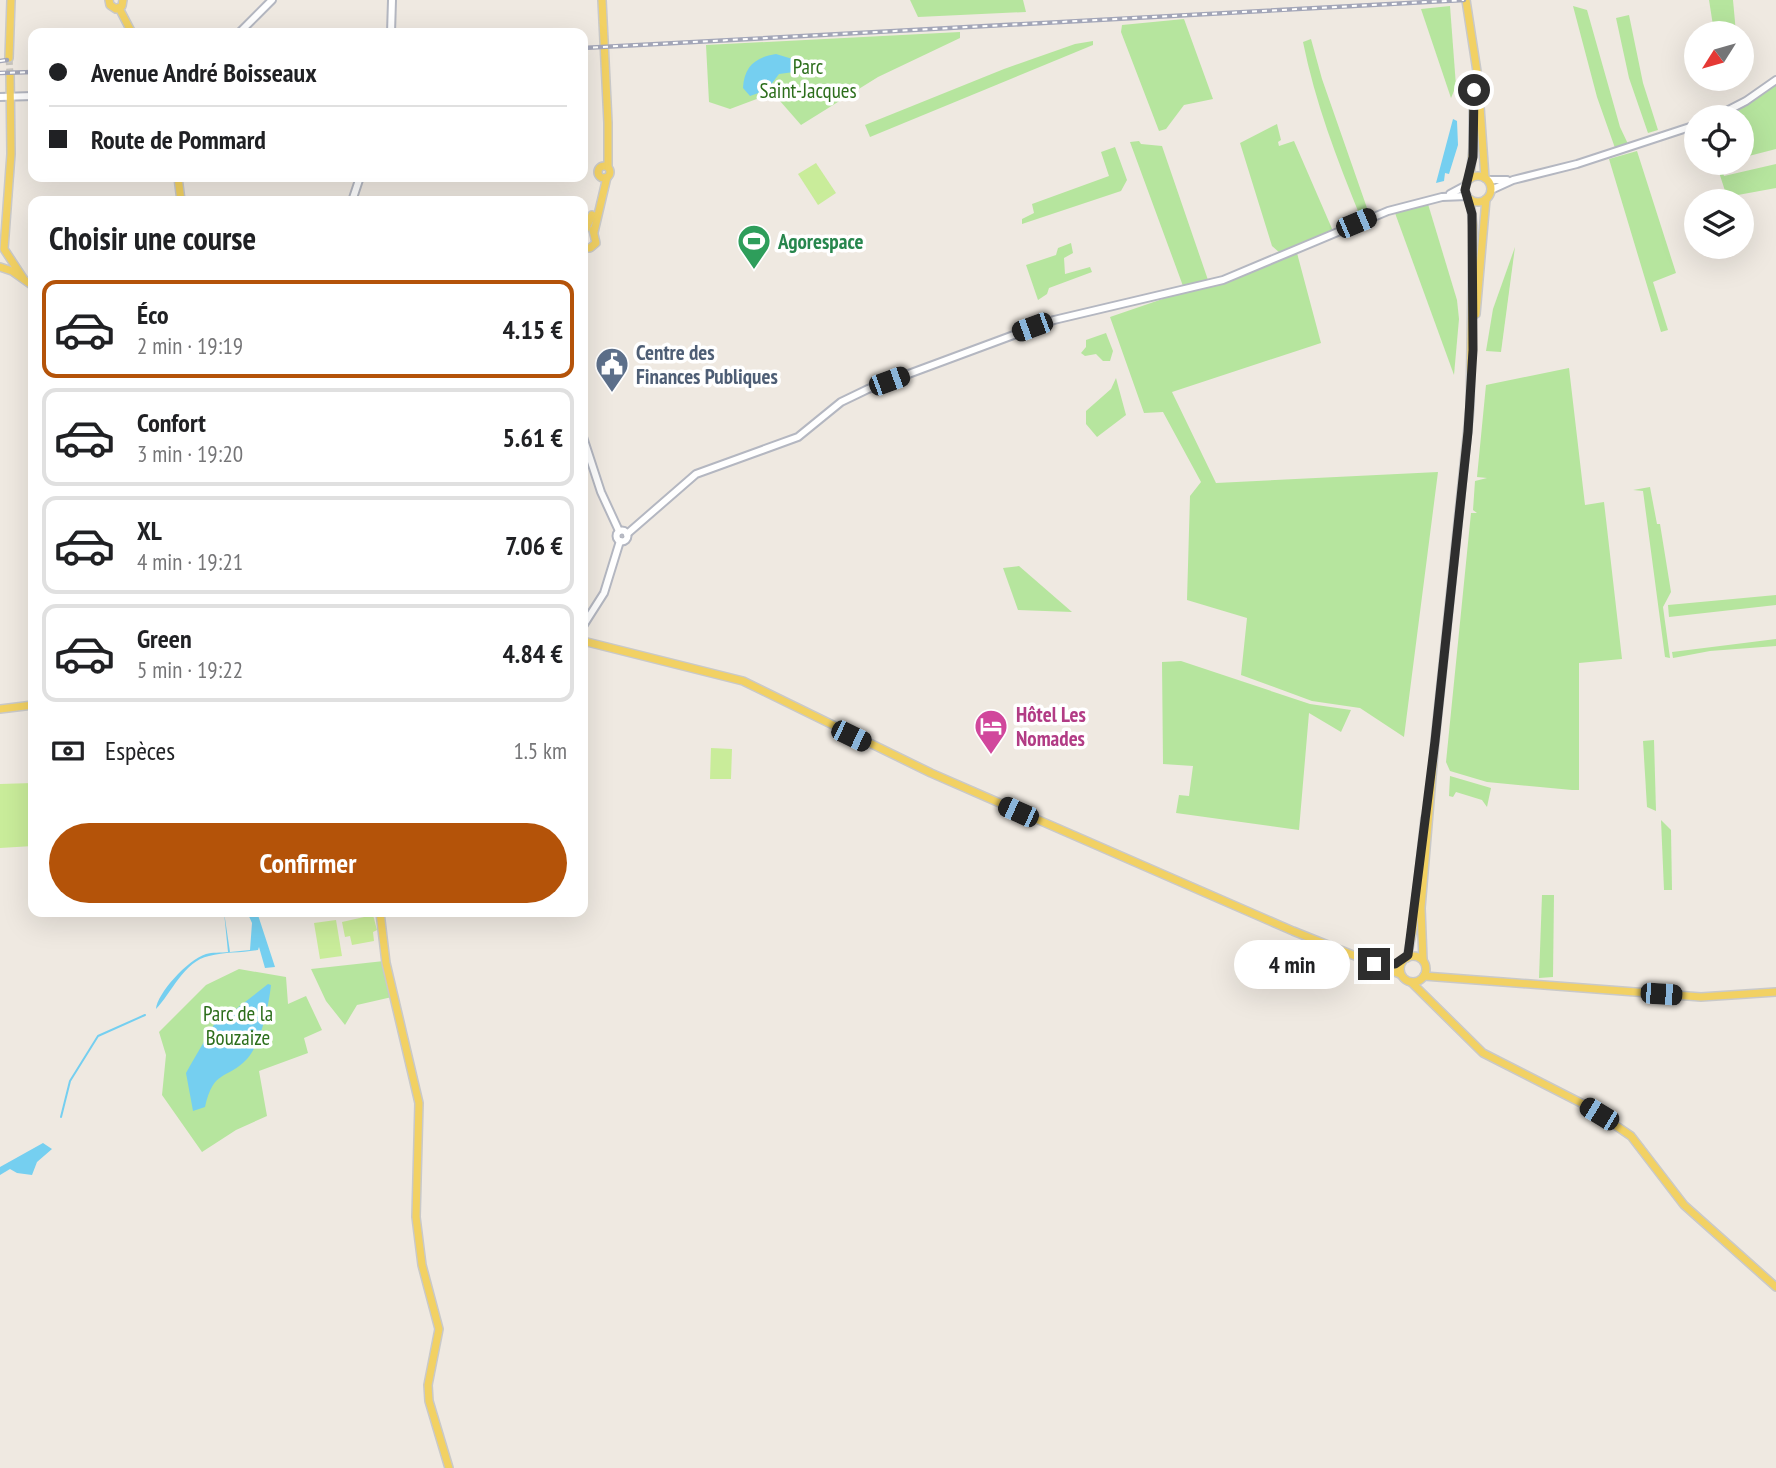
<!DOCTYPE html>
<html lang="fr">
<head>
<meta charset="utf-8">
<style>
	:root { --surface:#fff; --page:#f6f6f6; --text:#202124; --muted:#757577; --line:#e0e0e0; --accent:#b45309 }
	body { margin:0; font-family:"PT Sans Narrow",sans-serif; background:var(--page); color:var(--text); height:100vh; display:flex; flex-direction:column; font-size:26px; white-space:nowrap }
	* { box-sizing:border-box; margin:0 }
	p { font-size:23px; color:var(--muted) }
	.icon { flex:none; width:38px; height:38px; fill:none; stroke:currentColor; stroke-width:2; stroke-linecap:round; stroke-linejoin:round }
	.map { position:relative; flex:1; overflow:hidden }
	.panel { position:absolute; left:28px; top:196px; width:560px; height:721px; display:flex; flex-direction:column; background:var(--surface); border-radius:14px; box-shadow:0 7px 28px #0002 }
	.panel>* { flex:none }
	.guide { position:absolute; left:28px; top:28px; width:560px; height:154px; border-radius:14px; box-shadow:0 7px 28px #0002; display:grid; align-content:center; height:154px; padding:0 21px; background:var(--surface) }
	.needle { width:46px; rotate:233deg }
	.controls { position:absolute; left:1684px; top:21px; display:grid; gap:14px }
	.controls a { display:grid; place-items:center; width:70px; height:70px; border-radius:50%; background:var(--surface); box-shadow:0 7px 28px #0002; font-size:35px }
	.end { position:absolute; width:32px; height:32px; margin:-16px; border:9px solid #2e2e2e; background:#fff; box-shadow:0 0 0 4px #fff }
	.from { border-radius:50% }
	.bubble { position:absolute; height:49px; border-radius:24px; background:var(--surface); box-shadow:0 7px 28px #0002; font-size:23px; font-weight:700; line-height:49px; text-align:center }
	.car { position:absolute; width:21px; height:42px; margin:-21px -10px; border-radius:9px; box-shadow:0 0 5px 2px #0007; background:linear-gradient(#222 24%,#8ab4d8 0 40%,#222 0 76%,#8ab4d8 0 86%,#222 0) }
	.guide b { display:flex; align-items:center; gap:24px; height:66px; font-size:26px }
	.guide b+b { border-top:2px solid var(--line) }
	.guide i { width:18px; height:18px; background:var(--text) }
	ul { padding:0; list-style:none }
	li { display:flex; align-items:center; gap:21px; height:98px; margin:0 14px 10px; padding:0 7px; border:4px solid var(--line); border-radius:14px }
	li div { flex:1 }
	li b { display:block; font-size:26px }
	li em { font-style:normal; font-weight:700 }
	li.active { border-color:var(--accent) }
	li>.icon { width:63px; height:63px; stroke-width:1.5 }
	h2 { padding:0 21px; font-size:32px; line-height:84px }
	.pay { display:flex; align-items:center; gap:18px; height:77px; padding:0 21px; font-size:26px }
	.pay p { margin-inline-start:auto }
	.action { display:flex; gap:14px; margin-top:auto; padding:14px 21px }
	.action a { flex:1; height:80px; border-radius:42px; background:var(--accent); color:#fff; font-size:28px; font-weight:700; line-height:80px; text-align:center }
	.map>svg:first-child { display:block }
</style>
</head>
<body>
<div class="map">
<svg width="1776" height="1468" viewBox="0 0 1776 1468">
	<rect width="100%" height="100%" fill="#efe9e1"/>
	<g fill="#b6e59e">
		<path d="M910,0h113l3,12 -108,5z"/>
		<path d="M1709,0h24l3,33 -22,-1z"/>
		<path d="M1450,6l6,80 -5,12 -30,-89z"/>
		<path d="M1573,6l14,4 33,117 8,17 -13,4 -18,-51z"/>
		<path d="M1629,15l14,68 15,47 -10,3 -19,-55 -13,-60z"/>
		<path d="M1184,19l29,80 -29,6 -18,24 -7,2 -38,-99 1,-7z"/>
		<path d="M960,32v6l-82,39 -77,48 -28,-32 -43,16 -21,-7 -3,-57z"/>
		<path d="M1311,39l11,40 45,129 -7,8c-23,-57 -45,-114 -57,-174z"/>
		<path d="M1093,41v4l-223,92 -5,-12 139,-56 71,-25z"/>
		<path d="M1776,84v65l-35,9v-41h-15z"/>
		<path d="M1277,124l4,16 -3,2 1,4 15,-5 39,90 -53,22 -8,-7 -32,-103z"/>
		<path d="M1139,141l2,3 21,2 46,134 -25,6 -53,-144z"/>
		<path d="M1115,147l12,33 -6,11 -99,33v-5l12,-6 -2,-9 77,-28 -8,-24z"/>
		<path d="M1637,151l39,122 -23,9 15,48 -7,2 -52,-173z"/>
		<path d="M1716,163h4l4,13 52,-12v24l-49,9z"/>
		<path d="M1428,204l29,96 2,19 -5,56 -59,-162z"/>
		<path d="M1071,243l2,10 -9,5 1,16 25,-7 2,5 -43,16 -2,6 -9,6 -12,-35 30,-10 2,-7z"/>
		<path d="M1515,247l-14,105 -15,-1 7,-42z"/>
		<path d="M1297,253l24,90 -149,49 44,91 222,-11 -34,265 -44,-29 -48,-7 -71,-26 6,-57 -60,-18 3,-104 11,-14 -38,-70 -19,1 -34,-96z"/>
		<path d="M1106,333l7,18 -3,10h-7l-7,-7 -11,2 -4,-3 5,-6v-7z"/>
		<path d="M1569,368l16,137 19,-3 18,157 -43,4v127h-7l-85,-8 -37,-11 -4,-9 25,-249h6l-4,-3 2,-29 12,-3 -10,-1 9,-92z"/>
		<path d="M1116,378l10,37 -29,22 -11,-13v-13l25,-22z"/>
		<path d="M1650,487l7,37h3l11,68 -8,15 7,51 -5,-1 -22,-166 -10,-1z"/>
		<path d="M1019,566l53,46 -54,-2 -15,-42z"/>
		<path d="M1776,595v10l-107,12 -1,-12z"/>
		<path d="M1776,639v7l-66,5 -37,7 -1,-6z"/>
		<path d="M1181,661l129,43 41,6 -10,22 -32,-19 -10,117 -123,-17 3,-18 10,1 4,-30 -30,-2 -1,-102z"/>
		<path d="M1654,740l2,71 -9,-4 -4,-66z"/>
		<path d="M1450,776l41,12 -4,19 -5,-7 -26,-8 -3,5 -4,-1z"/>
		<path d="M1661,820l10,10 1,60h-8z"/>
		<path d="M1542,895h12l-1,82 -14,1z"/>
		<path d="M384,961l8,36 -35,8 -12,20 -19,-24 -15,-32z"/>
		<path d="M239,969l47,8 2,27 18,-8 16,34 -18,8 4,15 -49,18 8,45 -31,14 -34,22 -40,-57 4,-40 -7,-23 47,-47z"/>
	</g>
	<g fill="#c9ec9a">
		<path d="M816,163l20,30 -18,12 -20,-31z"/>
		<path d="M711,748l21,1 -1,30h-21z"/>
		<path d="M33,783v63l-33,2v-64z"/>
		<path d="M373,915l4,15 -4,2 1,9 -22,4 -2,-9 -5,1 -3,-15z"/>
		<path d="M336,920l6,36 -22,3 -6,-36z"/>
	</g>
	<g fill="#75cff0">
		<path d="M776,54l23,7 10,9 -30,4 -12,16 -17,6 -7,-8c1,-22 13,-31 33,-34z"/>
		<path d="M1453,119l4,2 1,24 -9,29 -4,-1 -1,8 -8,2z"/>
		<path d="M224,912l6,40 20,-2 2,-27 -5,-11h10l18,55 -10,1 -6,-21 -1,3c-16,3 -33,2 -49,6 -25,5 -38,38 -53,53 1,-15 31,-49 50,-55 6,-2 15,-1 22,-2z"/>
		<path d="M268,984l3,1c-2,19 -10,59 -24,74 -21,22 -33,9 -42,48l-12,4 -7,-38 5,-9 28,-48 17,-7z"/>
		<path d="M43,1143l9,6 -15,13 -5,13 -15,-2 -7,-4 -10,6v-8z"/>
	</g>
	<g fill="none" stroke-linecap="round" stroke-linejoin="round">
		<path stroke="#75cff0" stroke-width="2" d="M61,1117l9,-36 28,-45 47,-21"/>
		<path stroke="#c8c4bd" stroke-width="7" stroke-dasharray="7 3.5" stroke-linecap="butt" d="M9,58l1,16"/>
		<defs>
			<g id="secondary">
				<path d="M239,33l33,-33"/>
				<path d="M391,33l1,-33"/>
				<path d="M0,97l33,-1"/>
				<path d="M1715,117l31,-16 30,-21"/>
				<path d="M1488,180h19"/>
				<path d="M1491,190l22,-10 64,-16 119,-39"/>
				<path d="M1450,194l15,-8"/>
				<path d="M352,201l8,-24"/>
				<path d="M583,437l18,55 18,39"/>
				<circle cx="622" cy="536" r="5.5"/>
				<path d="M627,534l69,-60 102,-37 43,-35 27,-13 186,-69 169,-40 165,-69 54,-14 25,-1"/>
				<path d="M583,626l21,-33 16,-52"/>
			</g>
			<g id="primary">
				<path d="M109,0l1,5 6,4 6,-3 1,-6"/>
				<path d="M602,0l6,123v43"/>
				<path d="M1466,0l12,78 7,100"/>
				<path d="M119,8l13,25"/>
				<path d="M9,58l2,-58"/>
				<path d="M10,74l1,80 -7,95 19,29"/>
				<circle cx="604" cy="172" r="6"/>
				<circle cx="1478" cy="189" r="13"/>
				<path d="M178,177l3,24"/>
				<path d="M1470,178l3,-30v-72"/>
				<path d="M586,228l6,-13"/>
				<path d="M594,232l13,-55"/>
				<path d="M583,248h7l6,-5 -3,-13"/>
				<path d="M0,267l12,4 21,15"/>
				<path d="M1476,314l10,-115"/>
				<path d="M583,641l160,40 188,92 362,158 107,43"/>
				<path d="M0,709l33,-4"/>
				<path d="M380,912l6,51 33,140 -3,114 6,48 17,64 -11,56 1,16 20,67"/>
				<circle cx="1413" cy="969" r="13"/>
				<path d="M1407,958l6,-29 12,-111"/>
				<path d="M1423,960l-2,-52 14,-167 35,-333 3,-183 -3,-25"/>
				<path d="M1424,976l277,21 75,-5"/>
				<path d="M1411,982l72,71 104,53 44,30 53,69 92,82"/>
			</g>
		</defs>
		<use href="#secondary" stroke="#b4b7c1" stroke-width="10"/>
		<use href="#primary" stroke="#c9c9c9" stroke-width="10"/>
		<use href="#secondary" stroke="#fff" stroke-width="6"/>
		<use href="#primary" stroke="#f2d163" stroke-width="7"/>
		<defs>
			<g id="rail">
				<path d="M583,48l881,-48"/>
				<path d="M0,61l7,-1"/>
				<path d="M0,73l33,-1"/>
			</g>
		</defs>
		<use href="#rail" stroke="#a3a6b8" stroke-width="4.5"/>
		<use href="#rail" stroke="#fff" stroke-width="2" stroke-dasharray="5" stroke-linecap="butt"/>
	</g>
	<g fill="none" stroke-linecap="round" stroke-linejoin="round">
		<path stroke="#2e2e2e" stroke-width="9" d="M1374,964l-8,-3 29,3 13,-9 27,-214 33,-309 5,-82 -1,-136 -7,-24 8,-33 1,-67"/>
	</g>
	<defs>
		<symbol id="stadium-pin" viewBox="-11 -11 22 30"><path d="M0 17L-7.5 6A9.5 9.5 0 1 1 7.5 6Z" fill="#2e9e5b" stroke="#fff"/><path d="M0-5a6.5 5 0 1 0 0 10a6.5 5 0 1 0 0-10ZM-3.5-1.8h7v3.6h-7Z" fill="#fff"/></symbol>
		<symbol id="civic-pin" viewBox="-11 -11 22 30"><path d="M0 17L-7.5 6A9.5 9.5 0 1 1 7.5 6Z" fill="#5c6f8a" stroke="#fff"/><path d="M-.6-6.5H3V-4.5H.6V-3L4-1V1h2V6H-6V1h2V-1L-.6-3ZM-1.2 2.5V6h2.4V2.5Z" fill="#fff"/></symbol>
		<symbol id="hotel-pin" viewBox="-11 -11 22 30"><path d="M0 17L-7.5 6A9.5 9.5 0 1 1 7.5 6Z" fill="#d1479c" stroke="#fff"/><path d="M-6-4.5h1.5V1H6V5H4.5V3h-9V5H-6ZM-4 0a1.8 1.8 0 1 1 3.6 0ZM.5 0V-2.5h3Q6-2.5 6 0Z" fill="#fff"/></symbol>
	</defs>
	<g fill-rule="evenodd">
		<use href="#stadium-pin" x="735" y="222" width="38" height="52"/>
		<use href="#civic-pin" x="593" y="345" width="38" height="52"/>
		<use href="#hotel-pin" x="972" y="707" width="38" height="52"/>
	</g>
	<g text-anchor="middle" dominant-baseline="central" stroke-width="7" stroke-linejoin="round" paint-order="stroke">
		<g font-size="21" fill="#2c6e1b" stroke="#fff">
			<text x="808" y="66">Parc<tspan x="808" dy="24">Saint-Jacques</tspan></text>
			<text x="238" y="1013">Parc de la<tspan x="238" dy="24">Bouzaize</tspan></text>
		</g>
		<g font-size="21" font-weight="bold" fill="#27864d" stroke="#fff" text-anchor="start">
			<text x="778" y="241">Agorespace</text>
		</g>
		<g font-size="21" font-weight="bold" fill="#4e5e75" stroke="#fff" text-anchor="start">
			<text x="636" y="352">Centre des<tspan x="636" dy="24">Finances Publiques</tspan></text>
		</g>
		<g font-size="21" font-weight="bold" fill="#b23c85" stroke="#fff" text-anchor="start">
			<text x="1016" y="714">Hôtel Les<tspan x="1016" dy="24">Nomades</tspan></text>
		</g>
	</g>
</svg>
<div class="controls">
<a><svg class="needle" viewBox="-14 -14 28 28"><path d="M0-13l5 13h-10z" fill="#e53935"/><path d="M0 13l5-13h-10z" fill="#757577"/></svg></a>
<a><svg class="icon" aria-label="locate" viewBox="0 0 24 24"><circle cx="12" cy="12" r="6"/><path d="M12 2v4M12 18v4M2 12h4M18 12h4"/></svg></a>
<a><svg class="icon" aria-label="layers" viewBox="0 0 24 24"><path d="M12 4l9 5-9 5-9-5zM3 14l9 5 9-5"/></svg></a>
</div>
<i class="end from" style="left:1474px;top:90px"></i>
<i class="end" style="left:1374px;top:964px"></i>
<div class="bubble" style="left:1234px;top:940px;width:116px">4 min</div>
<i class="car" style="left:1356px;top:223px;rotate:67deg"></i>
<i class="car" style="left:1032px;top:327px;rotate:250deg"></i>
<i class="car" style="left:889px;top:381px;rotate:70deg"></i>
<i class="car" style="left:851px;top:736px;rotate:116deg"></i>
<i class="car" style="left:1018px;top:812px;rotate:294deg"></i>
<i class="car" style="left:1661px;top:994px;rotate:94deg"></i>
<i class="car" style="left:1599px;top:1114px;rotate:301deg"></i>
<div class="guide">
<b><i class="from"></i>Avenue André Boisseaux</b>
<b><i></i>Route de Pommard</b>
</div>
<section class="panel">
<h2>Choisir une course</h2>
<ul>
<li class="active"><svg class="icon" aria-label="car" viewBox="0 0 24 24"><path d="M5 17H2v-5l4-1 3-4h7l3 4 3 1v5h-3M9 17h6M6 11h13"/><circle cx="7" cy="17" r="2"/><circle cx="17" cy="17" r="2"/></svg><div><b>Éco</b><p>2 min · 19:19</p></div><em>4.15 €</em></li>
<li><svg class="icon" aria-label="car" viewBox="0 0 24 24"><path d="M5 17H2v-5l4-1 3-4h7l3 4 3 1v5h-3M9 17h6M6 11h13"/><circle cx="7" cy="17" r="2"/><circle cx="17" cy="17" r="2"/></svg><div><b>Confort</b><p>3 min · 19:20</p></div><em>5.61 €</em></li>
<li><svg class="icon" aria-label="car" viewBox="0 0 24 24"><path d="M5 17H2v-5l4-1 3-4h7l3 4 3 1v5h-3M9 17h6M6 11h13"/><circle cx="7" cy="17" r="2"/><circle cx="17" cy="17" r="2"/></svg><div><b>XL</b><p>4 min · 19:21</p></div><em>7.06 €</em></li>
<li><svg class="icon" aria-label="car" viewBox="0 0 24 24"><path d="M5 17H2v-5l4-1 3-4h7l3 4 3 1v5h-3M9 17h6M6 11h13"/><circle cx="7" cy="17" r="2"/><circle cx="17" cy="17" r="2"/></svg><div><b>Green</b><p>5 min · 19:22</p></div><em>4.84 €</em></li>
</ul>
<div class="pay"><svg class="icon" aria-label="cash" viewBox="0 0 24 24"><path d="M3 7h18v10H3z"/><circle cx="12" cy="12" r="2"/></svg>Espèces<p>1.5 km</p></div>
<div class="action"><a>Confirmer</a></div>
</section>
</div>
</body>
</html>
